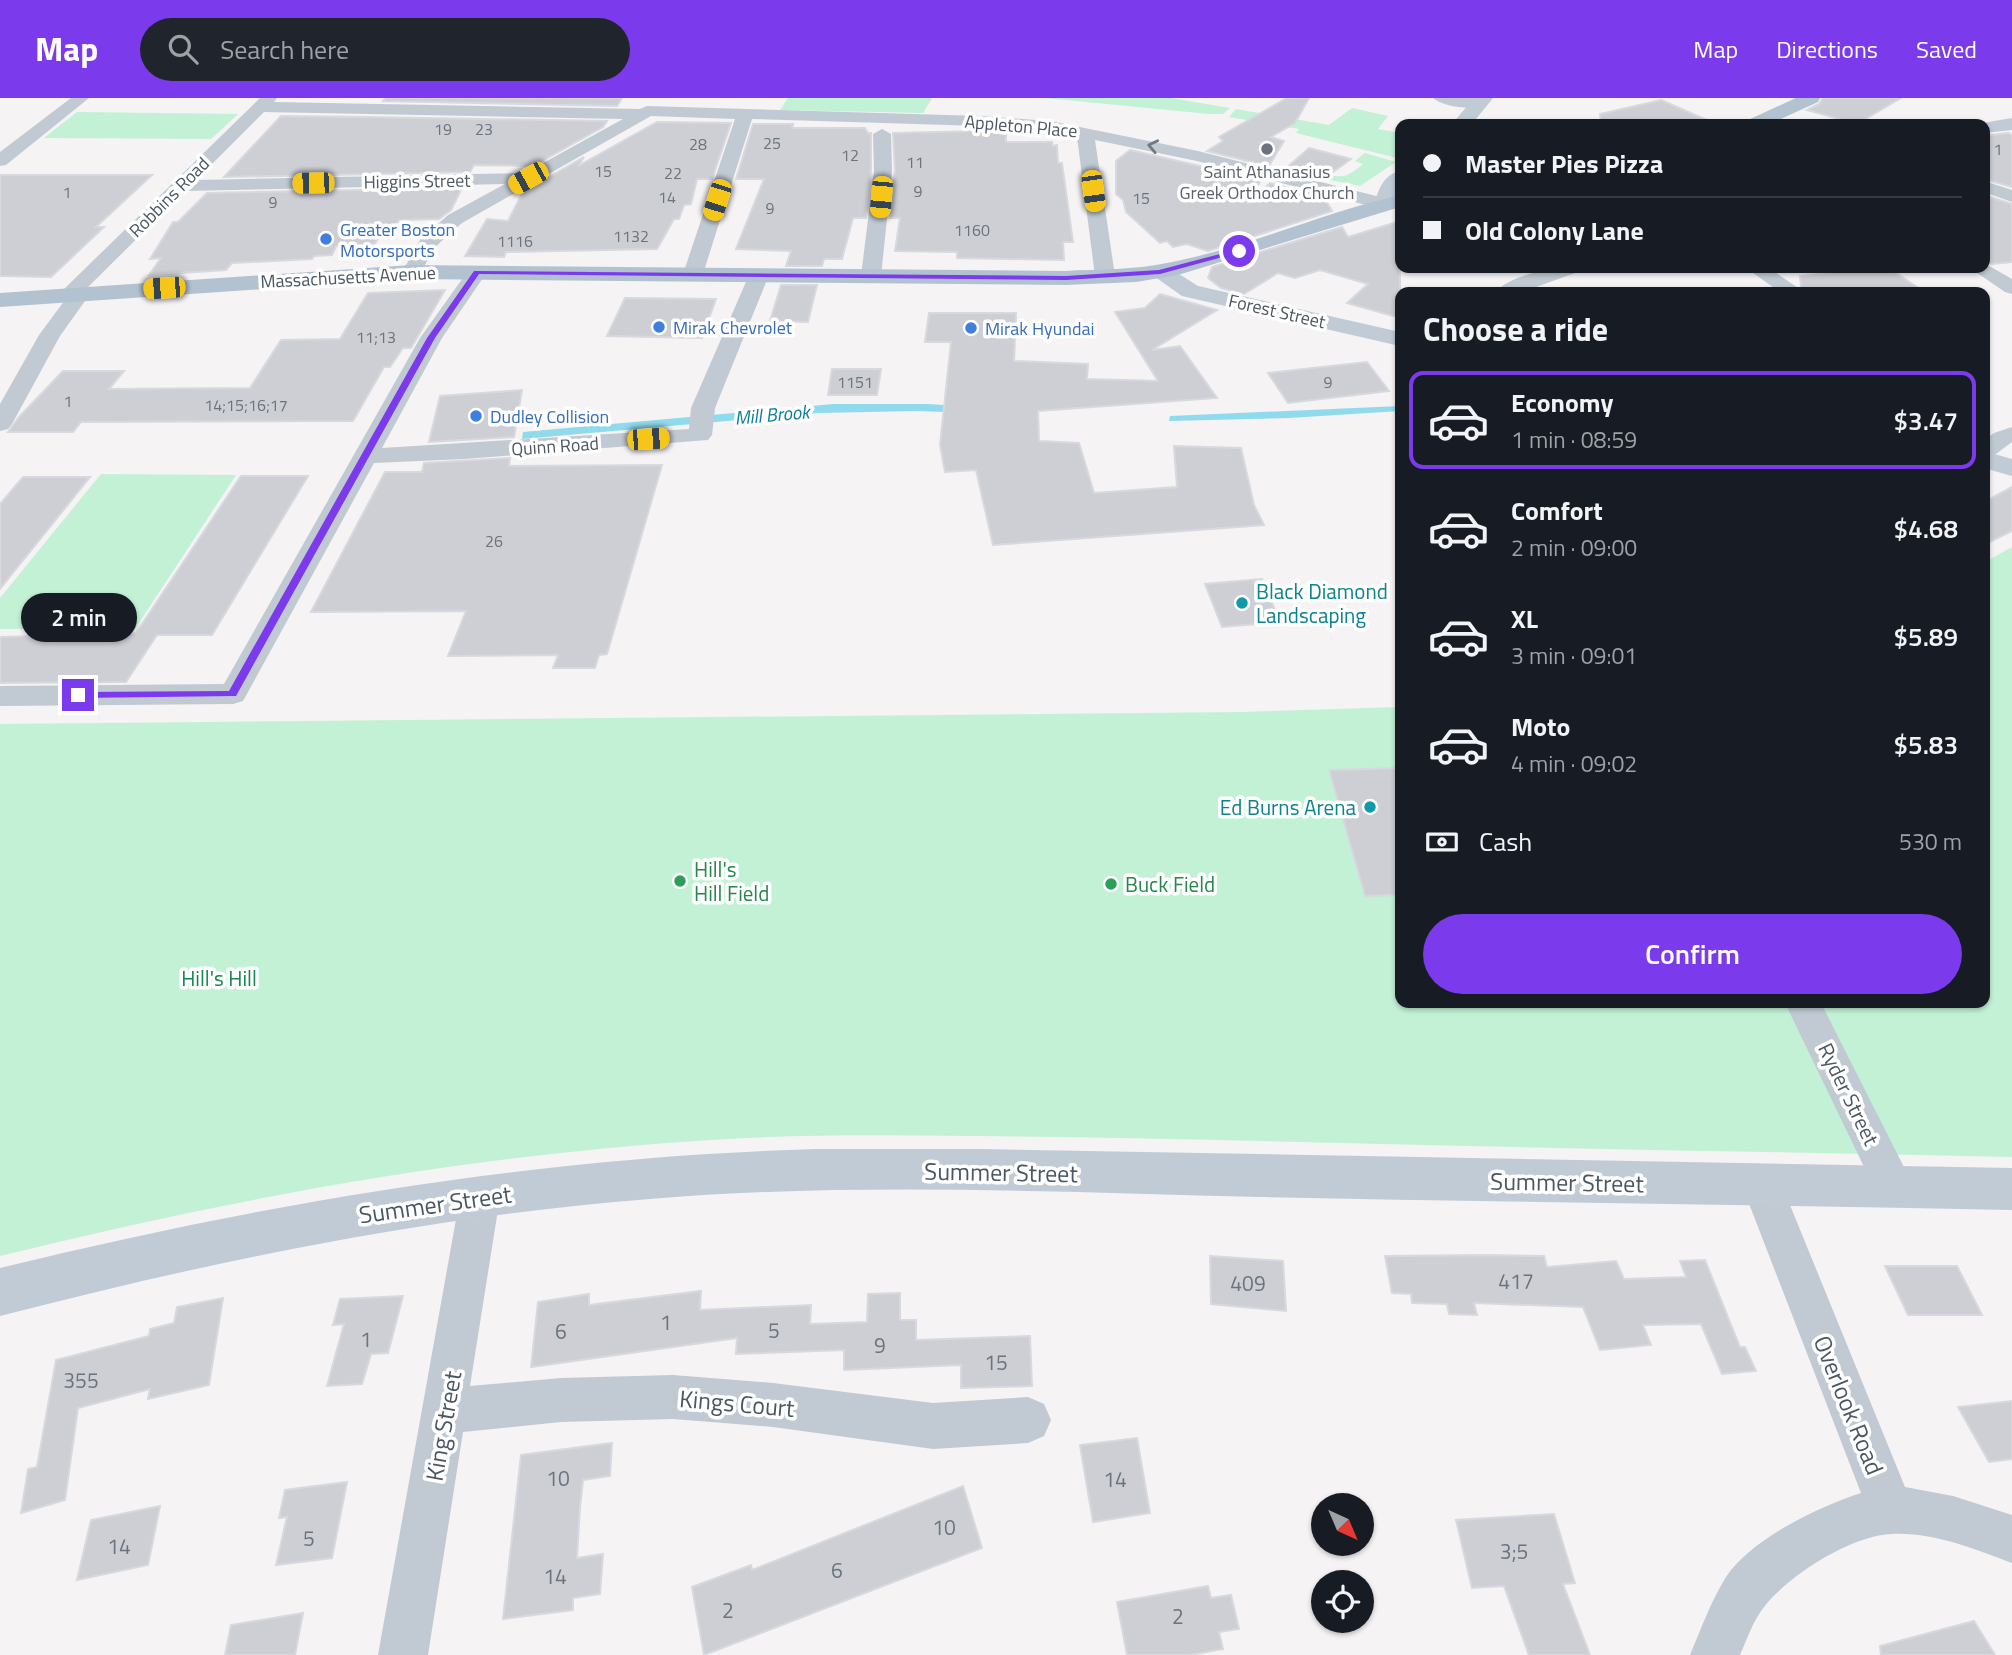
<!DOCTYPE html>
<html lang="en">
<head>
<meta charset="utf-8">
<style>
	:root { --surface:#171b24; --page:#20242c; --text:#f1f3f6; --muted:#9ea1a6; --line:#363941; --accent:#7c3aed }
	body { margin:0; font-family:"Titillium Web",sans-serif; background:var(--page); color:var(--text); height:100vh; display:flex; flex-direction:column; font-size:26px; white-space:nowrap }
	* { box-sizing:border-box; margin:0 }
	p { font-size:23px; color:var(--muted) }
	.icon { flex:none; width:38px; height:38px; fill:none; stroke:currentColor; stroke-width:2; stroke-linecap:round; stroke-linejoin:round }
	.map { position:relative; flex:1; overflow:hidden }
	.sheet { position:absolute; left:1395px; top:189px; width:595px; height:721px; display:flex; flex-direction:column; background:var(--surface); border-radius:14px; box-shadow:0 2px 5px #0004 }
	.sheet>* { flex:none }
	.hud { position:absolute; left:1395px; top:21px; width:595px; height:154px; border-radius:14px; box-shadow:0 2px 5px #0004; display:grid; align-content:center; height:154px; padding:0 28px; background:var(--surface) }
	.needle { width:46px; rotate:136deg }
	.fabs { position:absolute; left:1311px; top:1395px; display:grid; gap:14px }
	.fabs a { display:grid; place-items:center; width:63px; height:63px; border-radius:50%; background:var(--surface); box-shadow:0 2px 5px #0004; font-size:35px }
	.end { position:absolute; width:32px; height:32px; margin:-16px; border:9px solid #7c3aed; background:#fff; box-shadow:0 0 0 4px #fff }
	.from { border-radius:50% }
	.bubble { position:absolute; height:49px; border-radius:24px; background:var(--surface); box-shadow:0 2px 5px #0004; font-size:23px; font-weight:600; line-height:49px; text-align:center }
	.car { position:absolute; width:21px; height:42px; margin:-21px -10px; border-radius:9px; box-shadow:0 0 5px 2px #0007; background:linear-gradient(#f5c518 24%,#345 0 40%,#f5c518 0 76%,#345 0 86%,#f5c518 0) }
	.hud b { display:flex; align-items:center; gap:24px; height:66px; font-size:26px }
	.hud b+b { border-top:2px solid var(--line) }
	.hud i { width:18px; height:18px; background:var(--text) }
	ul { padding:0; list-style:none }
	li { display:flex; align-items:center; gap:21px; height:98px; margin:0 14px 10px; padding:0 14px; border:4px solid transparent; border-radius:14px }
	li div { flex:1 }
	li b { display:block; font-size:26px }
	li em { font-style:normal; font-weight:600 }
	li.on { border-color:var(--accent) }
	li>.icon { width:63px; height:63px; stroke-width:1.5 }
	h2 { padding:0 28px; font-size:32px; line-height:84px }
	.pay { display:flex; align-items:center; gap:18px; height:77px; padding:0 28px; font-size:26px }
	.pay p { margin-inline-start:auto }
	.primary-button { display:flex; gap:14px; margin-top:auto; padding:14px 28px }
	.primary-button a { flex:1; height:80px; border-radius:42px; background:var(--accent); color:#fff; font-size:28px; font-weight:600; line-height:80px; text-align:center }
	header { display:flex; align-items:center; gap:42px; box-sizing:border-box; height:98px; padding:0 35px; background:var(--accent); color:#fff }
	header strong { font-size:33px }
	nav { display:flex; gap:38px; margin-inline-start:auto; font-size:24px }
	.search { width:490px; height:63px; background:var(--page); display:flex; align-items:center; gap:18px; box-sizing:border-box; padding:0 24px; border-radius:38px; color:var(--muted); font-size:26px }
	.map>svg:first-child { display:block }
</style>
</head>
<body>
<header>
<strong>Map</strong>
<div class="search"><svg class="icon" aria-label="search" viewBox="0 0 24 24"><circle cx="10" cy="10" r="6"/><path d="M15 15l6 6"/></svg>Search here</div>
<nav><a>Map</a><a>Directions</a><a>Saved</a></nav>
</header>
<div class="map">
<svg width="2012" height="1557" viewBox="0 0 2012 1557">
	<rect width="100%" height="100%" fill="#f5f3f3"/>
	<g fill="#c3f1d5">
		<path d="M788,0h144l-9,15 -143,-3z"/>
		<path d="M1045,0h126l59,10 -7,6h-14z"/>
		<path d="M1352,10l36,8 -10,13 22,4v22l-3,3 -101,-25 3,-4 -70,-12 7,-8 93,16z"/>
		<path d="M77,14l161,2 -27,25 -167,-1z"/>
		<path d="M1365,55l31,9 -36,24 -40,-8c8,-5 14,-1 23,-2 7,-1 14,-7 20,-12l-8,-3z"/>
		<path d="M101,376l135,1 -101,154h-135v-31z"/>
		<path d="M2012,449v610c-237,-5 -474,-9 -711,-15 -109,-3 -217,-5 -326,-6 -88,-1 -176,-2 -264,4 -242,15 -476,58 -711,116v-532l1242,-12 158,-5v296h584l1,-441z"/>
	</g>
	<g fill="#90daee">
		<path d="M833,306h95l96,6 -2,5 -104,-4 -101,2 -295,26 1,-7z"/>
		<path d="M1400,308v5l-111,7 -120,3 1,-5z"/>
	</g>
	<g fill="#cdcfd5" stroke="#d7d9de" stroke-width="2">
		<path d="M386,0h236l-5,8 -234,-5z"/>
		<path d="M1287,0h22l-14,25 -24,14 13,4 -15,25 -62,-15 16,-10 -4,-4z"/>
		<path d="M1823,0h78l-44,26 -50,-14 12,-6z"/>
		<path d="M1661,2l55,24h-115l-1,-10z"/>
		<path d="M281,18l87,1 239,4 -4,6 -70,39 -59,-1 -4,7 -246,5z"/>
		<path d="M657,24l74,1 -19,56h-15l-6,25 -7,1 -5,14h-5l-17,30 -151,3 -2,5 -39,-1 22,-37 21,2 15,-29 61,-35 -6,9z"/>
		<path d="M753,26h40l-1,4h73l3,5h3v38l-5,47h-13l-11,41h-18l-2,7h-36l5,-15 -55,-2 28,-70h-28z"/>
		<path d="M984,33l22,1v10h46l1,4 4,-1 1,18h4l11,79h-10l1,18 -107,-2v-6l-62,-1 5,-33h-10l5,-47 -2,-38z"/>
		<path d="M2008,35l4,2v52l-28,-8v-43z"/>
		<path d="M1309,50l42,11 -29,21 -38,-10z"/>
		<path d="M1130,52l131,30 -14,24 23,-21 54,14 8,14 -124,40 -21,-7 -14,3 -6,-6 -7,2 -34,-31 -3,-12 -7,-6v-33z"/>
		<path d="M0,77h152l-56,52h8l-53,50 -51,-1z"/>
		<path d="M462,90l-11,22 -12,9 -40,1 -5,13 -14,1 -5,10 -39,2 -4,9 -18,1 -2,3 -80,4 -6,7 -77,5 12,-17 -11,1 23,-37h5l29,-29z"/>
		<path d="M1984,97l28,9v58l-20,2 -8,-3z"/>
		<path d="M1400,123v97l-53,-15 21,-19 -48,-14 -25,8 -17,-5 -34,21 -23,-6 -13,-10 4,-11 130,-40 6,10z"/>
		<path d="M1864,170h25l35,24h-118l-5,-5 -1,-11z"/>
		<path d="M781,187h36l-9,37 -38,-1z"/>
		<path d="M445,192l-34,58h-8l-13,19h-6l-31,54 -272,1 -8,10h-65l11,-15 44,-46h61l-15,18 141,-1 31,-48 59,-1 28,-46z"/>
		<path d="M1160,196l57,16 -65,40 28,-4 37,52 -179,13 1,30 40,2 15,50 83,-6 -3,-41 67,2 13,57 10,20 -271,20 -17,-75 -31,2 -5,-27 11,-103h-26l4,-29h87l-2,48 74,3 -1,15 71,2 -43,-69 30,-4z"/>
		<path d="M625,200l91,1 -14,39 -95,-2z"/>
		<path d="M1367,264l22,29 -101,12 -20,-30z"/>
		<path d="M832,271h49l-4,26h-49z"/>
		<path d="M522,292l-8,47 -85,5 11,-46z"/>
		<path d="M510,360l-1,8 153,-1 -55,189 -8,1 -4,13h-42l5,-13 -110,1 18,-45 -155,1 74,-140h37l2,-9z"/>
		<path d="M241,378h67l-96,159h-55l-31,47 -126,1v-46l136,-4z"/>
		<path d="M23,379h67l-90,112v-85z"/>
		<path d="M2012,389v44l-28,14v-43z"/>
		<path d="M1262,481l18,43 -58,5 -17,-43z"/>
		<path d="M1400,670v127l-35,1 -36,-126z"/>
		<path d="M1486,1157l58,1 3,11 69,-6 8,18 62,-2 -6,-16 25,-1 35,87h5l11,24 -34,3 -21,-50 -58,1 8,20 -51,5 -17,-43 -109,-4 3,12 -28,-1 -2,-10 -35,-1 -1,-9 -19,-1 -7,-37z"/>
		<path d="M1210,1158l73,5 3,50 -75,-7z"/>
		<path d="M1885,1168h72l25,49h-74z"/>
		<path d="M701,1193l-1,19 111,-5 -1,19 57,-2 1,-28 32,-1v27h16v20l114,-4 2,50 -71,2v-23l-117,5v-20l-108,4 1,-16 -206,29 7,-65 51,-8v11z"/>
		<path d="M403,1198l-15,57 -17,1 -9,30 -35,2 17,-62 -11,1 7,-26z"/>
		<path d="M223,1200l-14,87 -61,14 2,-10 -72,19 -13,92 -44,13 7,-44 9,-2 19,-107 93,-24 1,-7 24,-6 3,-16z"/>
		<path d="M2012,1303v58l-23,3 -31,-55z"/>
		<path d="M1137,1340l13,75 -57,9 -13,-77z"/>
		<path d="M612,1345l-2,33 -27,4 -3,27 -3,51 26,-4 -3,40 -27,4v12l-70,9 18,-164z"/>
		<path d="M347,1384l-15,76 -56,7 11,-48 -8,1 6,-28z"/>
		<path d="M963,1388l19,62 -278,107 -12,-68 59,-22 1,5z"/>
		<path d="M160,1408l-12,59 -71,15 14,-60z"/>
		<path d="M1554,1416l21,69 -12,1 27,71h-61l-25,-69 -32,2 -16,-68z"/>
		<path d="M1208,1488l3,12 20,-3 8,34 -20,3 4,17 -33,6h-63l-10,-53z"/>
		<path d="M303,1515l-8,42h-70l6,-30z"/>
		<path d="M1974,1523l21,34h-114l-1,-9z"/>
	</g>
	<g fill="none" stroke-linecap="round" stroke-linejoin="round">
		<g fill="#c1cad2" fill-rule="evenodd">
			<path d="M71,0h18l-83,67 -6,1v-14z"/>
			<path d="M260,0h17l-3,4 366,7 7,-3 333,10 70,5 148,30 194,49 2,4 -9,6 -188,-49 -102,-21 20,136 -3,4h-14l-3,-4 -18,-139 -27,-6 -70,-5 -228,-7 -49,155 -3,4h-14l-3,-4 52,-155 -84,-3 -189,107 -27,24 -16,29h-14l-3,-4 18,-32 28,-25 57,-31 -320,7 -99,98 4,5 -30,42 -48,88 -4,5 -8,2v-27l39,-69 26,-35 -6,-5 3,-4zM264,14l359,7 -98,54 -329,7z"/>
			<path d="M1433,0h46l9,5c-9,9 -46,4 -55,-5z"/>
			<path d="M882,31l9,5 1,37 -11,105 -3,4h-14l-3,-4 13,-105 -1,-37z"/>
			<path d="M1984,83l28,9v12l-28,-10z"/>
			<path d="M1984,165l28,16v15l-7,-2 -35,-24h14z"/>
			<path d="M477,168l7,2 3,4 -45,66 -60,110 307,-19 2,-21 58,-133 3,-4h14l3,4 -54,133 -3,27 -4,5 -244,19 -90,4 -131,238 -10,3 -233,2v-20l224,-2 196,-346 50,-70z"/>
			<path d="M1550,170h31l-3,4 -56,20h-26c11,-14 38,-19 54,-24z"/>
			<path d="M1746,170h23l35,24h-24z"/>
			<path d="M2012,329v15l-20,15 -8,2v-19l10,-7z"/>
			<path d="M1785,905h36l93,184 -6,13 -14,5 -14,-5z"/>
			<path d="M1761,1067l14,5 6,13 124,304 48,9 59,19v48c-38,-14 -79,-31 -120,-29 -40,1 -103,41 -128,73 -11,14 -17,32 -24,48h-50c11,-26 21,-54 36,-78 25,-38 92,-70 135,-84l-120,-310 6,-13z"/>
			<path d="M480,1080l14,6 6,13 -30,189 91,-8 112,-3 100,8 160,20 95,-6 16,7 7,16 -7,16 -16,7 -95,6 -160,-22 -100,-8 -112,3 -98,10 -35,223h-50l82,-458 6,-13z"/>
		</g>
		<g fill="#c1cbd6" fill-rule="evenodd">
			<path d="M1474,0h19l-21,26h-20z"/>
			<path d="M2012,20v12l-28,3v-9h-8z"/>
			<path d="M1400,73c0,13 1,26 -7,38h-16l-3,-5c5,-15 9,-29 26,-33z"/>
			<path d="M1160,167l8,2 30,19 202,46v14l-218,-50 -34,-24 4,-5z"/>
			<path d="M1984,353l28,8v17l-28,-8z"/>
			<path d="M816,1051h166l1030,19v42c-251,-5 -502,-8 -752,-13 -203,-5 -408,-15 -610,2 -220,17 -437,62 -650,117v-48c269,-66 539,-111 816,-119z"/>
		</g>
		<g fill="#b3c2d1" fill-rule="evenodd">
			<path d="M1796,0h24l-2,4 -48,22h-25l3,-4z"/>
			<path d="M1400,97v12l-222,68 -42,7 -71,3 -653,-6 -412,28v-14l412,-28 653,6c34,-2 69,-1 102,-8 80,-15 154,-50 233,-68z"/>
		</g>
	</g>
	<defs><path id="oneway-chevron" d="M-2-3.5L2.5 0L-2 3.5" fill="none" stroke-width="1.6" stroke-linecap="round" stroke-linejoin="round" transform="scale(1.75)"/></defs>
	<use stroke="#6e7983" href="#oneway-chevron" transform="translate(1153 48) rotate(-168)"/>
	<path fill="#7c3aed" d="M1239,151l2,3 -81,22 -94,6 -587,-6 -44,64 -199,358 -158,2 -5,-3 5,-3 151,-1 198,-353 47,-67 592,5 93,-6z"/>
	<circle fill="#6b7280" stroke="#fff" stroke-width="2.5" cx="1267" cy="51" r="7"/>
	<g fill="#3f7fe0" stroke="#fff" stroke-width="2.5">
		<circle cx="326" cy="141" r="7"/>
		<circle cx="659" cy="229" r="7"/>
		<circle cx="971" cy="230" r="7"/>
		<circle cx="476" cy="318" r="7"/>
	</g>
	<g fill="#0f9aa8" stroke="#fff" stroke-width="2.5">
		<circle cx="1242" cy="505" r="7"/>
		<circle cx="1370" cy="709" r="7"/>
	</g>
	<g fill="#2e9e5b" stroke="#fff" stroke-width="2.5">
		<circle cx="680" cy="783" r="7"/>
		<circle cx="1111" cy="786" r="7"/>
	</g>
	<g text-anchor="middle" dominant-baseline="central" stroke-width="7" stroke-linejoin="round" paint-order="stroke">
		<g font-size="16" fill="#6b747e">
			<text x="443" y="31">19</text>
			<text x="484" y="31">23</text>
			<text x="772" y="45">25</text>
			<text x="698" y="46">28</text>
			<text x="1998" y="51">1</text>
			<text x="850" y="57">12</text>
			<text x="915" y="64">11</text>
			<text x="603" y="73">15</text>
			<text x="673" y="75">22</text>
			<text x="918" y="93">9</text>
			<text x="67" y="94">1</text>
			<text x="667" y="99">14</text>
			<text x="1141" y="100">15</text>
			<text x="273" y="104">9</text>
			<text x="770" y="110">9</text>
			<text x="972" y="132">1160</text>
			<text x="631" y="138">1132</text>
			<text x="515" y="143">1116</text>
			<text x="376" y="239">11;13</text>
			<text x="855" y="284">1151</text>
			<text x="1328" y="284">9</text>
			<text x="68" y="303">1</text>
			<text x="246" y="307">14;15;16;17</text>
			<text x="494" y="443">26</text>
		</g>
		<g font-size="18" fill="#4a5661" stroke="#fff">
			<text transform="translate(1021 28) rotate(5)">Appleton Place</text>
			<text transform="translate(417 83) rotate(-1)">Higgins Street</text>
			<text transform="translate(169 99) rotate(-45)">Robbins Road</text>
			<text transform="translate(348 179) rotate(-3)">Massachusetts Avenue</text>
			<text transform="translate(1277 213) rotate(13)">Forest Street</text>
			<text transform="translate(555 348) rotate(-4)">Quinn Road</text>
		</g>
		<g font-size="18" fill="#5b616d" stroke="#fff">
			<text x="1267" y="73">Saint Athanasius<tspan x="1267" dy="21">Greek Orthodox Church</tspan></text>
		</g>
		<g font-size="18" fill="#366cbe" stroke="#fff" text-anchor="start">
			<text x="340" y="131">Greater Boston<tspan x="340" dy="21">Motorsports</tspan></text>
			<text x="673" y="229">Mirak Chevrolet</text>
			<text x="985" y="230">Mirak Hyundai</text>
			<text x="490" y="318">Dudley Collision</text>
		</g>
		<g font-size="19" font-style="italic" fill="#0c7c9b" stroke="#fff">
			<text transform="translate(772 316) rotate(-5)">Mill Brook</text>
		</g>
		<g font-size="21" fill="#0d838f" stroke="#fff" text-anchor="start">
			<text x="1256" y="493">Black Diamond<tspan x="1256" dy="24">Landscaping</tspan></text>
			<text x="1356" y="709" text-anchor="end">Ed Burns Arena</text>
		</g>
		<g font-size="21" fill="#27864d" stroke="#fff" text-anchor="start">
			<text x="694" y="771">Hill's<tspan x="694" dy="24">Hill Field</tspan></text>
			<text x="1125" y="786">Buck Field</text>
		</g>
		<g font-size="21" fill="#17864f" stroke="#fff">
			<text x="219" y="880">Hill's Hill</text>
		</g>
		<g font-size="21" fill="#4a5661" stroke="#fff">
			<text transform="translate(1849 996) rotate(64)">Ryder Street</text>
		</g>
		<g font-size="21" fill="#6b747e">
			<text x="1516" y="1183">417</text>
			<text x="1248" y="1185">409</text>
			<text x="666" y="1224">1</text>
			<text x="774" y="1232">5</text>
			<text x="561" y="1233">6</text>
			<text x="366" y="1241">1</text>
			<text x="880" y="1247">9</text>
			<text x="996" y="1264">15</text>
			<text x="81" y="1282">355</text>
			<text x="558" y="1380">10</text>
			<text x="1115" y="1381">14</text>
			<text x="944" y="1429">10</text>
			<text x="309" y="1440">5</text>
			<text x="119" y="1448">14</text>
			<text x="1514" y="1453">3;5</text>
			<text x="837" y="1472">6</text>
			<text x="555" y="1478">14</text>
			<text x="728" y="1512">2</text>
			<text x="1178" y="1518">2</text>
		</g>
		<g font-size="24" fill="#4a5661" stroke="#fff">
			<text transform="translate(1001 1074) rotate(1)">Summer Street</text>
			<text transform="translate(1567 1084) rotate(1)">Summer Street</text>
			<text transform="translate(435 1106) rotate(-8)">Summer Street</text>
			<text transform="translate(737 1305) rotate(5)">Kings Court</text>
			<text transform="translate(1849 1307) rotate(68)">Overlook Road</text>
			<text transform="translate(443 1328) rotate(-80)">King Street</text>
		</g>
	</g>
</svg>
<div class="fabs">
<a><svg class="needle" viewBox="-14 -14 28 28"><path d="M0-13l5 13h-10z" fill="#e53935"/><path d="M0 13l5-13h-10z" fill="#9ea1a6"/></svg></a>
<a><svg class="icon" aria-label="locate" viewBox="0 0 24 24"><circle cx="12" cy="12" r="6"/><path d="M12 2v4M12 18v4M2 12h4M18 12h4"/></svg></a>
</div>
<i class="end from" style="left:1239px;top:153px"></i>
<i class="end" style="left:78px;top:597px"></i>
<div class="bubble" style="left:21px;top:495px;width:116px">2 min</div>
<i class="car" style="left:528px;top:80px;rotate:241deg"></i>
<i class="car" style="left:313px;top:85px;rotate:269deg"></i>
<i class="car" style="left:1093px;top:93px;rotate:172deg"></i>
<i class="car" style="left:881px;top:99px;rotate:185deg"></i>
<i class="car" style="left:717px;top:102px;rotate:198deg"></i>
<i class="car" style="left:164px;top:190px;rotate:266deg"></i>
<i class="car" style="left:648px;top:341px;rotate:86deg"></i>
<div class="hud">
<b><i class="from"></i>Master Pies Pizza</b>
<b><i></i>Old Colony Lane</b>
</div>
<section class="sheet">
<h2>Choose a ride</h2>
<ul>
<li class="on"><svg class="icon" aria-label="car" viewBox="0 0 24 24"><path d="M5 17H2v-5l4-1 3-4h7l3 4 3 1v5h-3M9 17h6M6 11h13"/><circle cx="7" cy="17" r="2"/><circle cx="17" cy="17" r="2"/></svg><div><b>Economy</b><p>1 min · 08:59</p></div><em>$3.47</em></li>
<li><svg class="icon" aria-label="car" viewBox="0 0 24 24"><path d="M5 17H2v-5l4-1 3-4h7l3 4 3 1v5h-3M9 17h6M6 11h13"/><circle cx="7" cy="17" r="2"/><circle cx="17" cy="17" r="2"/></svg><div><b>Comfort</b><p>2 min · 09:00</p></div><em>$4.68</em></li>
<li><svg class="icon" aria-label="car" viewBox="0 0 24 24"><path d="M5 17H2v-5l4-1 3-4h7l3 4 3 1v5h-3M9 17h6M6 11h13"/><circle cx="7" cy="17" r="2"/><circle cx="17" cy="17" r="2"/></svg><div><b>XL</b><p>3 min · 09:01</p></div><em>$5.89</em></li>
<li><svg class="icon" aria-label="car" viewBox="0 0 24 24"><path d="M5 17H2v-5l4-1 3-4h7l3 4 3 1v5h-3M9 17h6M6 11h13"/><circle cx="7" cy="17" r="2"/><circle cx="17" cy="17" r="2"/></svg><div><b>Moto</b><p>4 min · 09:02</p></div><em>$5.83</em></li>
</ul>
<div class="pay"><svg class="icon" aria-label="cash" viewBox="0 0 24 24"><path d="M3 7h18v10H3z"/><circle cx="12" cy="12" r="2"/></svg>Cash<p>530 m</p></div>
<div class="primary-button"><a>Confirm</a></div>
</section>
</div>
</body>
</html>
